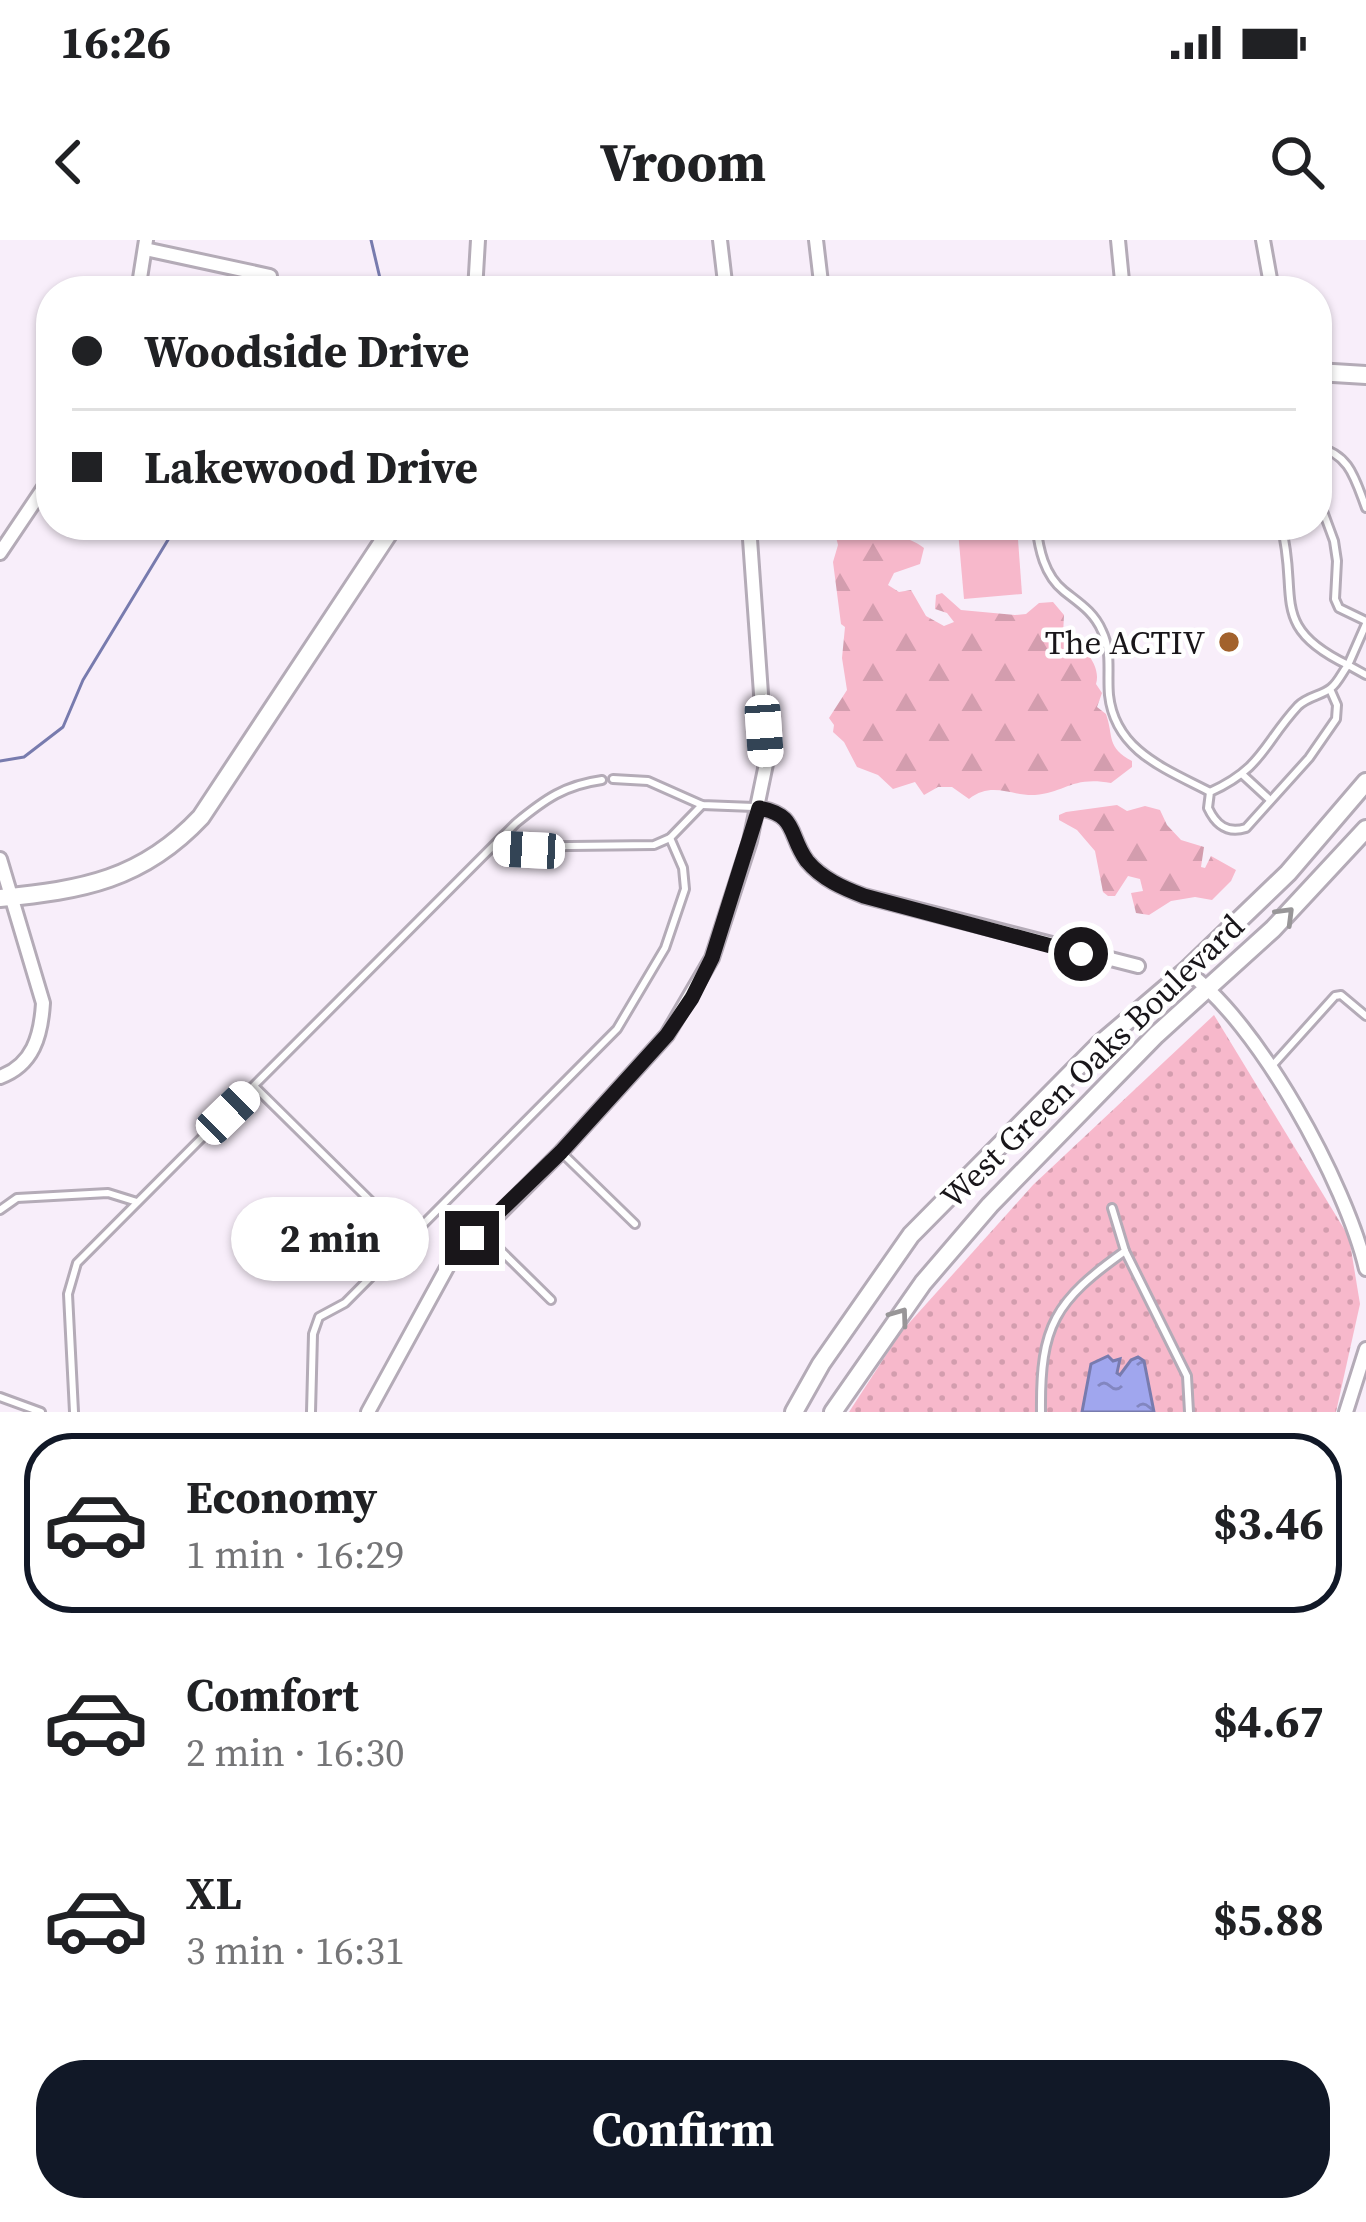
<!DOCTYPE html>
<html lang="en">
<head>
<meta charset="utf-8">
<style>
	:root { --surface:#fff; --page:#f6f6f6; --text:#202124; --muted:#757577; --line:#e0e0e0; --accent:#111827 }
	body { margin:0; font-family:"Source Serif 4",serif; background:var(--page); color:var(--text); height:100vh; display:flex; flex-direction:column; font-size:45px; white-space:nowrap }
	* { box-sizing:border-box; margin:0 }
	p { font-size:39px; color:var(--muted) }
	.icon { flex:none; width:66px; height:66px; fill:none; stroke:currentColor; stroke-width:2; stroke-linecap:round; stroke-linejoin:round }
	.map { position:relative; height:1172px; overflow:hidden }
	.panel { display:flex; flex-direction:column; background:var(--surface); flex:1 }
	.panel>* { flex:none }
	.banner { position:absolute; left:36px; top:36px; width:1296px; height:264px; border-radius:48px; box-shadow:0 3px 9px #0004; display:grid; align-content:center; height:264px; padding:0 36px; background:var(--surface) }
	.end { position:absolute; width:54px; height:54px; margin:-27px; border:15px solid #19161a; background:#fff; box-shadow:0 0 0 6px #fff }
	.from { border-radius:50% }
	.bubble { position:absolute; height:84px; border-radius:42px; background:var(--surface); box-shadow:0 3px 9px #0004; font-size:39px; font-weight:700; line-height:84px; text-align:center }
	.car { position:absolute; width:36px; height:72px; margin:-36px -18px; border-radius:15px; box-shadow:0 0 9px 3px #0007; background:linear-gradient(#fff 24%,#345 0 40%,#fff 0 76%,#345 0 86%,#fff 0) }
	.banner b { display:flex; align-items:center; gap:42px; height:114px; font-size:45px }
	.banner b+b { border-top:3px solid var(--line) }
	.banner i { width:30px; height:30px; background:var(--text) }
	ul { padding:21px 0 0; list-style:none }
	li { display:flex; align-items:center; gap:36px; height:180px; margin:0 24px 18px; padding:0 12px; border:6px solid transparent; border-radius:48px }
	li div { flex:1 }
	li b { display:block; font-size:45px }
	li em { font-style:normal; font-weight:700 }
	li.selected { border-color:var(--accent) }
	li>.icon { width:108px; height:108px; stroke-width:1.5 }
	.button { display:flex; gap:24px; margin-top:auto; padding:24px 36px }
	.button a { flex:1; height:138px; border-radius:48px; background:var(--accent); color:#fff; font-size:48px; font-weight:700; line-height:138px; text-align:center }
	.status { display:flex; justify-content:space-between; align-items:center; height:84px; padding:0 60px; background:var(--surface); direction:ltr }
	.status svg { height:33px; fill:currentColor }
	header { display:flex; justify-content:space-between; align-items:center; height:156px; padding:0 36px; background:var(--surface); font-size:54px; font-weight:700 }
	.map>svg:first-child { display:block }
</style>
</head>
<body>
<div class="status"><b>16:26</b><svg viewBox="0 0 49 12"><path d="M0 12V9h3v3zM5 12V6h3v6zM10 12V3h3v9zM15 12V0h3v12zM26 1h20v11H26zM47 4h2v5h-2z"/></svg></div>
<header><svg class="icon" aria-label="back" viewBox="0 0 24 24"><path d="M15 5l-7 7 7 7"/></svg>Vroom<svg class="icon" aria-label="search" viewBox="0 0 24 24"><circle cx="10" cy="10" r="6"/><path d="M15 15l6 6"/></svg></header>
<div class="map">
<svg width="1366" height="1172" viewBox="0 0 1366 1172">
	<defs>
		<pattern id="grass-dots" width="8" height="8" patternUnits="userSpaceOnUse" patternTransform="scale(3)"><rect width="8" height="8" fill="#f7b8cb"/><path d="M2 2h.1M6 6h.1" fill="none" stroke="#d39dae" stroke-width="1.8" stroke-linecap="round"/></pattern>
		<pattern id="forest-firs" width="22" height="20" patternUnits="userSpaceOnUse" patternTransform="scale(3)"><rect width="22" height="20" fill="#f7b8cb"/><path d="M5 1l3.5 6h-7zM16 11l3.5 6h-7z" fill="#d39dae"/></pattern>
		<pattern id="water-ripples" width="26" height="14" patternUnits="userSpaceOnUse" patternTransform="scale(3)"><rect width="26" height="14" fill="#a0a6ee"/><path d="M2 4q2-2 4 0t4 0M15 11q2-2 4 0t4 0" fill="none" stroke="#8286c0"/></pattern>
	</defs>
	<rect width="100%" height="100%" fill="#f8eefa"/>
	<path fill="url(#grass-dots)" d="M1214,775l135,222 11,67 -24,108h-487l52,-80 132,-147z"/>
	<g fill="url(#forest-firs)">
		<path d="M833,285h49c13,15 28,11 42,23l-4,16 -26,9 -6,12 11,7 12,-2 15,26 18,10 10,-4 -7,-9 -12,-4 1,-14 6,-2 19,17 54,5 11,-1 13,-11 14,-1 11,13 -1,20c18,7 39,30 33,49l6,9 -5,14 9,7c8,23 0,33 26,47v6l-21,16c-40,-7 -46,10 -76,12 -25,1 -43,-14 -66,4l-17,-12h-14l-14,8 -9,-13 -22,7 -15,-14 -21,-8 -13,-25 -11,-10 1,-7 -5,-7 18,-28 -5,-32 3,-31 -4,-3 -8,-62 5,-17z"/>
		<path d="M1117,565l10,6 18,-5 15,4 7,15 14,15 23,7 -3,20 4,1 6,-12 25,14 -5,11 -19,19 -17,-3 -24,4 -22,14 -13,-2 -5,-20 12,-2 -3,-12 -12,-3 -13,20h-7l-5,-4 -8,-41 -18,-21 -18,-10v-5l7,-3z"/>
	</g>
	<path fill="#f7b8cb" d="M1017,286l5,68 -58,5 -6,-68z"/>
	<path fill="url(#water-ripples)" stroke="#787bae" stroke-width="3" d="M1108,1116l5,5 7,-2 -3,14 3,2 11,-15 7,-3 6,4 10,51h-72l9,-48z"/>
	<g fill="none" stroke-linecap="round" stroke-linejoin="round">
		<g stroke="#787bae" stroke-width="3">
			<path d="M371,0l12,51"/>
			<path d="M0,521l24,-4 39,-30 20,-47 94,-155"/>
		</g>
		<defs>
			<g id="lane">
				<path d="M1317,207c33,7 38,32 49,61"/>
				<path d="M1317,255l17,46 3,20 -2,38 4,9 27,13"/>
				<path d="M1036,285c3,24 8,50 28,66 15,12 30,21 38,40 10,20 5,42 7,64 6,56 57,74 101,97"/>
				<path d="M1281,285c19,71 -14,101 67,140 -5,6 -10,18 -17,23 -10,8 -23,8 -33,18 -35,38 -35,62 -88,86l-2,16c8,17 19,26 38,20l63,-70 27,-39 1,-14 -7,-16"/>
				<path d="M1366,384l-18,41 18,10"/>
				<path d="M1243,535l26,24"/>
				<path d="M613,539l35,2 54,24 52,2"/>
				<path d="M494,607l160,-2 16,-7 32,-33"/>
				<path d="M1271,827l64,-71 6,-1 25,21"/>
				<path d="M255,847l154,152"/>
				<path d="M561,912l74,72"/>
				<path d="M0,970l17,-12 91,-5 29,9"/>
				<path d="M481,991l70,69"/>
				<path d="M1125,1011l62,125 2,36"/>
				<path d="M0,1157l41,15"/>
				<path d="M74,1172l-6,-118 9,-31 439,-440c29,-24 49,-38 86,-43"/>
				<path d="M311,1172l2,-78 6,-17 26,-14 272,-274 48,-81 20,-59 -2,-21 -13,-30"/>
				<path d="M1041,1172c-1,-87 14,-111 84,-161l-13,-43"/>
			</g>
			<g id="street">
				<path d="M720,0l6,51"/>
				<path d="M816,0l6,51"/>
				<path d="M1118,0l5,51"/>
				<path d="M1263,0l9,50"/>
				<path d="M145,9l125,27"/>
				<path d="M138,51l8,-51"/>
				<path d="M475,51l3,-51"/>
				<path d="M1101,51l21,-2"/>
				<path d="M0,313l51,-76"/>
				<path d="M759,568c39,7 29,27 48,53 15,18 36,27 57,35l274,70"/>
				<path d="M0,619l43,144c-2,33 -10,62 -43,74"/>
				<path d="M1186,731c72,50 160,213 180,298"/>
				<path d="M368,1172l81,-148 112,-112 106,-117 45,-77 38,-117 16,-77 -17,-239"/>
				<path d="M1346,1172l20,-63"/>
			</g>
			<g id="secondary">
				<path d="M1317,132l49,3"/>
				<path d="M0,658c82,-8 142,-18 201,-81l193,-292"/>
				<path d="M794,1172l27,-48 90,-129 188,-190 87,-74 102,-98 78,-91"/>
				<path d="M833,1172l90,-129 67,-78 166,-170 117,-106 93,-100"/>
			</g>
		</defs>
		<use href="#lane" stroke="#b4abb7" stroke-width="12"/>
		<use href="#street" stroke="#b4abb7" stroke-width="18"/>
		<use href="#secondary" stroke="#b4abb7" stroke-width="22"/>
		<use href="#lane" stroke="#fff" stroke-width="6"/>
		<use href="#street" stroke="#fff" stroke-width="12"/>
		<use href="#secondary" stroke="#fff" stroke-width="16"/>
	</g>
	<defs><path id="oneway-chevron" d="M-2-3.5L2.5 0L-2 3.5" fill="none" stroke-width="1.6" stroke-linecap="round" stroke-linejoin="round" transform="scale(3)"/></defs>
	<g stroke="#989698">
		<use href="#oneway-chevron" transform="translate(1286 675) rotate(-45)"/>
		<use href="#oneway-chevron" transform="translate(900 1076) rotate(-54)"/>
	</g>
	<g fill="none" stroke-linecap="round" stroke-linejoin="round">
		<path stroke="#19161a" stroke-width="15" d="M472,998l89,-86 106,-117 25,-37 20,-40 47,-150c39,7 29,27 48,53 15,18 36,27 57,35l217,58"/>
	</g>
	<circle fill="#a2622c" stroke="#fff" stroke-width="4.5" cx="1229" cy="402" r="12"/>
	<g text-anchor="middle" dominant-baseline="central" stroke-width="9" stroke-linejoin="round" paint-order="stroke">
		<g font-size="33" fill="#19161a" stroke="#fff" text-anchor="end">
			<text x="1205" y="402">The ACTIV</text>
		</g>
		<g font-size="33" fill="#19161a" stroke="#fff">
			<text transform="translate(1092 821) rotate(-44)">West Green Oaks Boulevard</text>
		</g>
	</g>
</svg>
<i class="end from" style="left:1081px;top:714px"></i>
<i class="end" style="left:472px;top:998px"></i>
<div class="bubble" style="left:231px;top:957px;width:198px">2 min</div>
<i class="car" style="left:764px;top:491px;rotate:176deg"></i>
<i class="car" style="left:529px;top:610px;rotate:273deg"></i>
<i class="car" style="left:228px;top:873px;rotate:46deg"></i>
<div class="banner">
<b><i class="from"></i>Woodside Drive</b>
<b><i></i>Lakewood Drive</b>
</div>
</div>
<section class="panel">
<ul>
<li class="selected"><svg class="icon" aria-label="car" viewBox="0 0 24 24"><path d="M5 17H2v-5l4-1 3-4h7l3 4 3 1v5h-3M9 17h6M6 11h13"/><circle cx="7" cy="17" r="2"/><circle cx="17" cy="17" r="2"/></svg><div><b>Economy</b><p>1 min · 16:29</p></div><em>$3.46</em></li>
<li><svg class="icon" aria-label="car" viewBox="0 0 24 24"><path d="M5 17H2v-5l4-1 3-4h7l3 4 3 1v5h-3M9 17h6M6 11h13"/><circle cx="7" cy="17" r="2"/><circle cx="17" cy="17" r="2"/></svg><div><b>Comfort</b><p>2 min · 16:30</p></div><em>$4.67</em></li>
<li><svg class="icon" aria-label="car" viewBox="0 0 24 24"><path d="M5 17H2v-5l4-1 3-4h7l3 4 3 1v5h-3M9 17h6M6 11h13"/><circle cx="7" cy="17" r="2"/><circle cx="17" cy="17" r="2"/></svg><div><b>XL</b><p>3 min · 16:31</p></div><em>$5.88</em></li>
</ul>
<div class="button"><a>Confirm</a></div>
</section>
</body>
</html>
